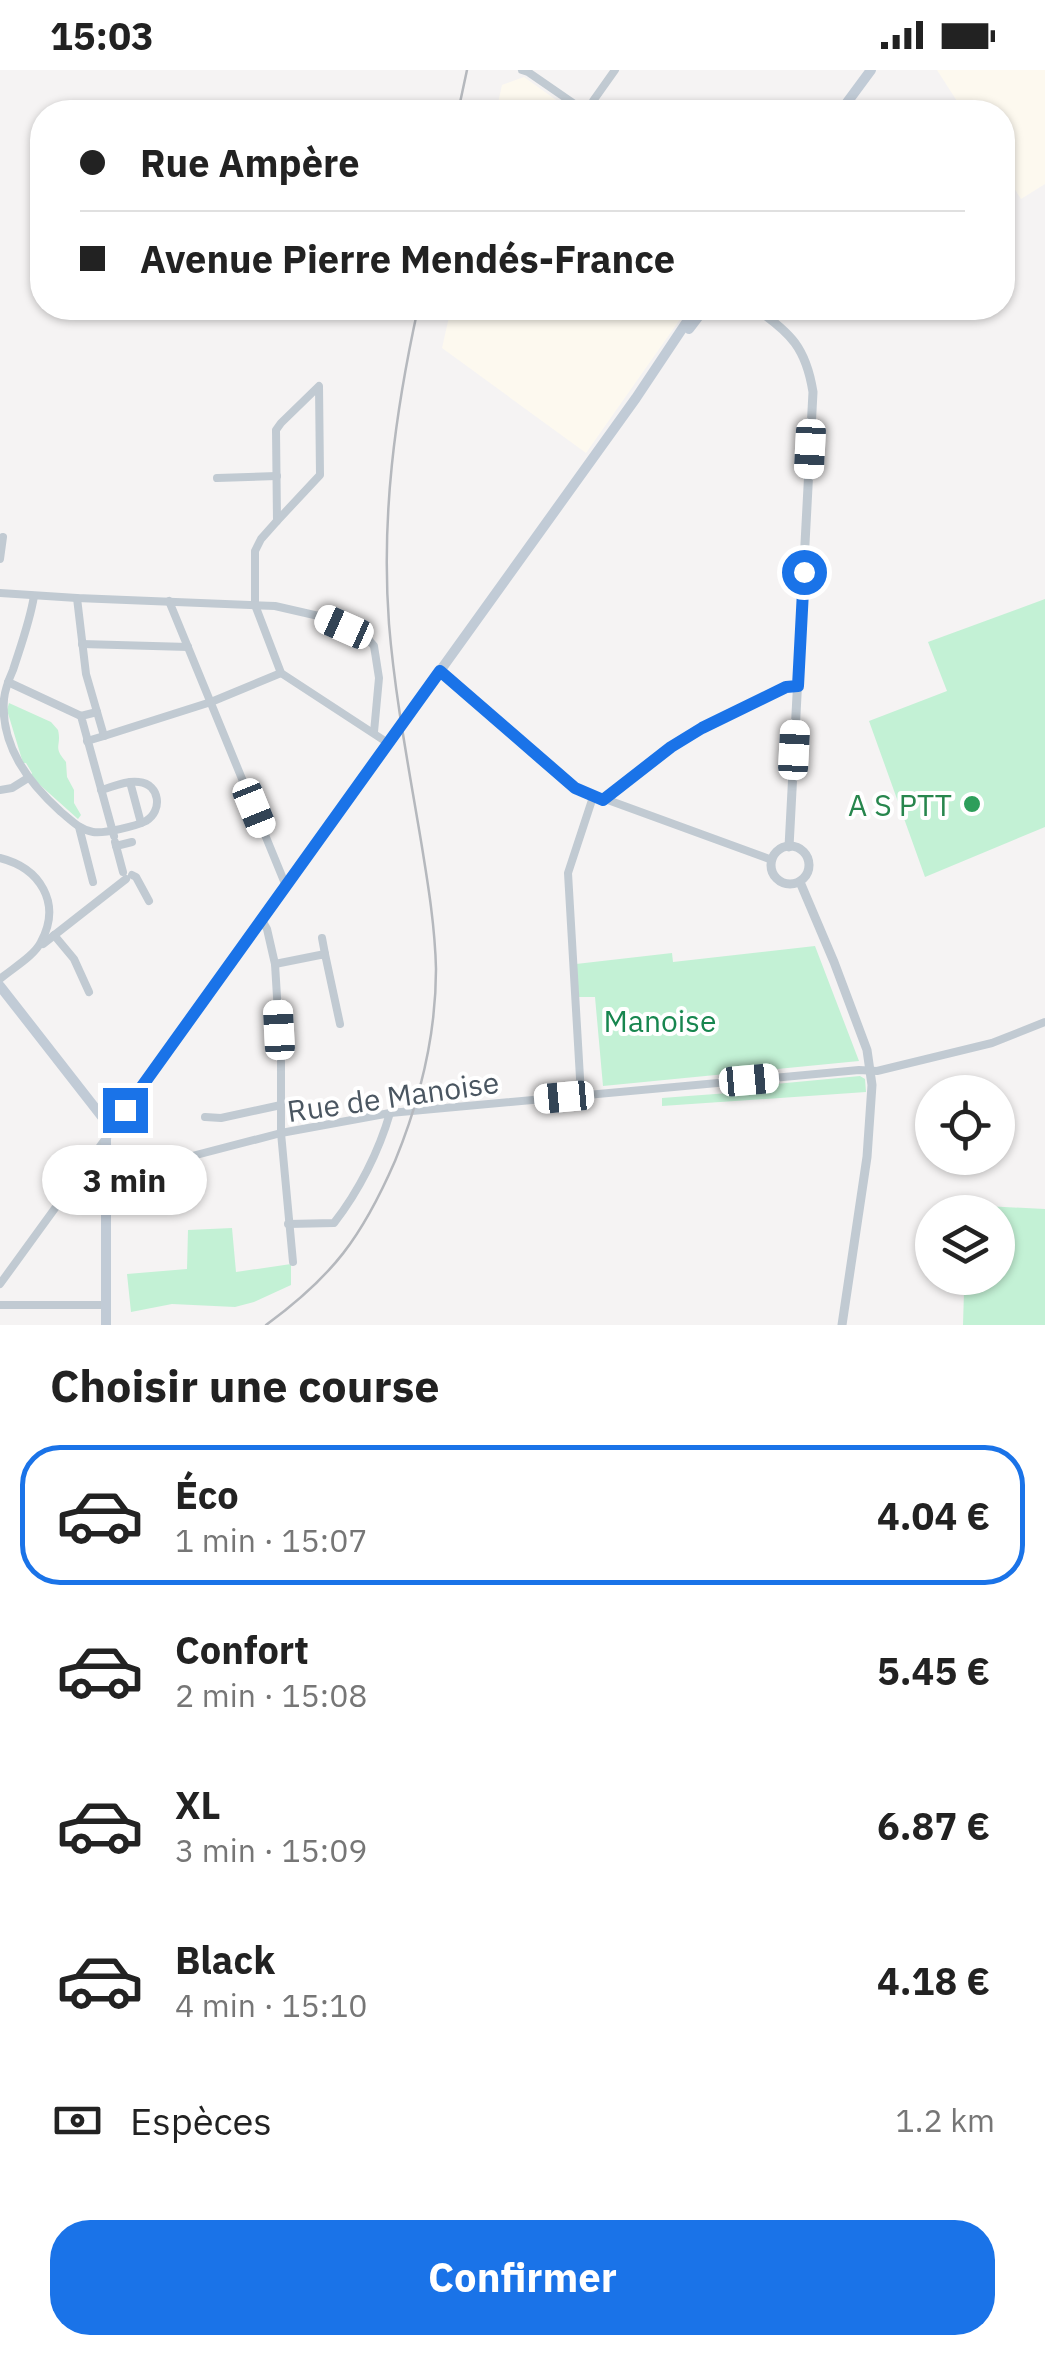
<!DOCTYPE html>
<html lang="fr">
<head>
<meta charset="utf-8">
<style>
	:root { --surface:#fff; --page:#f2f2f2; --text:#222; --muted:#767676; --line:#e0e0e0; --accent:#1a73e8 }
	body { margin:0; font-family:"IBM Plex Sans",sans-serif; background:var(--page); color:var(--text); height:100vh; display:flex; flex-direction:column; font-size:38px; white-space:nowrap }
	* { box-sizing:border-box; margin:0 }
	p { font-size:32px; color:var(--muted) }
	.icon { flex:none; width:55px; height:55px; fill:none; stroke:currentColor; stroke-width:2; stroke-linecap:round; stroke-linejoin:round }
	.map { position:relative; height:1255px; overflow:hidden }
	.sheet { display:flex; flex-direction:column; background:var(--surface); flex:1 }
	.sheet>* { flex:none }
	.guide { position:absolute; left:30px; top:30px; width:985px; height:220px; border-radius:40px; box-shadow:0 2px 8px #0004; display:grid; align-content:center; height:220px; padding:0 50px; background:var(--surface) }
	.tools { position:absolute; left:915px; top:1005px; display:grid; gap:20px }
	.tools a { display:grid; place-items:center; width:100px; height:100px; border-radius:50%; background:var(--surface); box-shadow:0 2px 8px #0004; font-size:50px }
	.end { position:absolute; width:45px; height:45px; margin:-22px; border:12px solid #1a73e8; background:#fff; box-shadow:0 0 0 5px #fff }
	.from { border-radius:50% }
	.bubble { position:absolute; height:70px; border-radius:35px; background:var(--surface); box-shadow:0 2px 8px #0004; font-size:32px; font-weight:700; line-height:70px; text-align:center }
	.car { position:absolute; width:30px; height:60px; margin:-30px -15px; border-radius:12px; box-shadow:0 0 8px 2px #0007; background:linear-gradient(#fff 24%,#345 0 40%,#fff 0 76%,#345 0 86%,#fff 0) }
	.guide b { display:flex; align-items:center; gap:35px; height:95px; font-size:38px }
	.guide b+b { border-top:2px solid var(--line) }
	.guide i { width:25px; height:25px; background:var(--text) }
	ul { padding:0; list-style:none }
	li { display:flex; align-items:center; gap:30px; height:140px; margin:0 20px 15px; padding:0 30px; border:5px solid transparent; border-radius:40px }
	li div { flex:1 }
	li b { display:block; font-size:38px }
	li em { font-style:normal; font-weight:700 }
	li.current { border-color:var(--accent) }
	li>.icon { width:90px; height:90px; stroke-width:1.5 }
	h2 { padding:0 50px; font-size:45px; line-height:120px }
	.pay { display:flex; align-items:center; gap:25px; height:110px; padding:0 50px; font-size:38px }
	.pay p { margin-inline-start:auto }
	.primary-button { display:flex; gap:20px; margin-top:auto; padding:20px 50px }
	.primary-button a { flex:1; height:115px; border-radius:40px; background:var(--accent); color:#fff; font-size:40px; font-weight:700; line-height:115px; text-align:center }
	.status { display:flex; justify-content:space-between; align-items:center; height:70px; padding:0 50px; background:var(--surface); direction:ltr }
	.status svg { height:28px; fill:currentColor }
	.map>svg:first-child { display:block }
</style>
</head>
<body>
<div class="status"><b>15:03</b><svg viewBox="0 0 49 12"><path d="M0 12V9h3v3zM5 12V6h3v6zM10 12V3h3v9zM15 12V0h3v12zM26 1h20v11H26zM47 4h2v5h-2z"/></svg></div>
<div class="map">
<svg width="1045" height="1255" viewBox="0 0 1045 1255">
	<rect width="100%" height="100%" fill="#f5f3f3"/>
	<g fill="#fdf9ef">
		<path d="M937,0h108v114l-24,15 -18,-28 -1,-59h-38z"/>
		<path d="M524,7l49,35h-77l6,-27z"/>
		<path d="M451,238h237l-102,145 -144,-105z"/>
	</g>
	<g fill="#c3f1d5">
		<path d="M1045,529v228l-120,50 -56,-156 78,-30 -19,-49z"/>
		<path d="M9,633l42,19 7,8c4,17 -6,16 8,32l1,15 7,13v13l7,12 -3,4 -48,-43 2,-3 -6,-10h-3l-16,-53z"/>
		<path d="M815,876l44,115 -256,25 -8,-89h-17l-2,-33 96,-11 1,9z"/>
		<path d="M860,1006l5,3 1,13 -204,14v-8l93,-7v-5z"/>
		<path d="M986,1136l59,3v116h-82l1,-34 18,-1 1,-12h15v-66h-13z"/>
		<path d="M232,1158l4,44 55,-8v21l-37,17 -19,5 -63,-3 -41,8 -4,-38 60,-5 1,-39z"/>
	</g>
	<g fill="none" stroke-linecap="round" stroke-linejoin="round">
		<g stroke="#c1cad2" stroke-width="8">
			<path d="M522,0l6,2 58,40"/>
			<path d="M592,42l1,-11 22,-31"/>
			<path d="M319,316l1,89 -43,46 -1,-91 5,-7z"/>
			<path d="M217,408l60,-2"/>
			<path d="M277,451l-16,18 -6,12v54l26,68 107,70"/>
			<path d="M0,489l3,-22"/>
			<path d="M0,523l77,5 198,8 48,11 43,20 8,9 5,32 -5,54"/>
			<path d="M34,526c-4,25 -13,49 -21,74 -4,9 -8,19 -9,29 -4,47 25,84 57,113 10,8 19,18 32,20 11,2 43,-6 53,-11 17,-10 14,-37 -7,-39 -12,-2 -27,5 -38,8"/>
			<path d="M77,528l9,76 18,62 -17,5"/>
			<path d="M169,531l117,285"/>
			<path d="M82,574l106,3"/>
			<path d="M441,601l134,117 197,72"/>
			<path d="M8,612l73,34"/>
			<path d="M97,642l-16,4 33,120"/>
			<path d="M104,666l107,-34 70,-29"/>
			<path d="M130,712l11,41"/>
			<path d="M0,720l12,-2 16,-10"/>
			<path d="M603,730l68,-53 31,-19 84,-41 12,-1"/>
			<path d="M79,757l14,55"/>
			<path d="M115,772l8,30"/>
			<path d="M116,776l16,-4"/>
			<path d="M0,788c40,10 62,45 41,84 -7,14 -28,26 -41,37"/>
			<path d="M132,805l4,2 13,24"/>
			<path d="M262,850l5,9 8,35 6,98v71l12,129"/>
			<path d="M54,865l20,24 15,33"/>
			<path d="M322,868l3,16"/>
			<path d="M43,874l83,-65"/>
			<path d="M275,894l50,-10 15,70"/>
			<path d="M581,1025l-13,-222 25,-76"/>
			<path d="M205,1047l16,1 60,-13"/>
			<path d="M105,1101l45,-4 131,-34 109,-20 469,-43 18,1 115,-28 53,-21"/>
			<path d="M73,1112l12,-3 20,6"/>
			<path d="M288,1154l46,-1c25,-32 45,-72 56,-110"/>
			<path d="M0,1214l106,-146"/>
			<path d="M0,1235h106"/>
		</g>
		<g stroke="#c1cad2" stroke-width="9">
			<path d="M755,238c36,25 51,40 58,84l-24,455"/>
			<circle cx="790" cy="795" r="19"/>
			<path d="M800,812l34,80 33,88 5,35 -5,72 -25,168"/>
		</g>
		<g stroke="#c1cbd6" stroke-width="10">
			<path d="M840,42l31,-42"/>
			<path d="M689,259l16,-21"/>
			<path d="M0,916l110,141"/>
			<path d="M106,1255v-187l4,-11 14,-16 512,-713 60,-90"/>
		</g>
		<g stroke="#b5b8bd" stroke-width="2.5">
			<path d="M458,42l9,-42"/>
			<path d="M266,1255c67,-49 96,-88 129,-164 25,-61 41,-125 41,-192 -1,-43 -8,-85 -15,-128 -12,-72 -26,-144 -32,-217 -8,-108 6,-211 29,-316"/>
		</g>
	</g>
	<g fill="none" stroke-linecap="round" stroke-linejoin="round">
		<path stroke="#1a73e8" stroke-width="12" d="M125,1040l315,-439 135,117 28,12 68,-53 31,-19 84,-41 12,-1 6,-114"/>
	</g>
	<circle fill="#2e9e5b" stroke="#fff" stroke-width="4" cx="972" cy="734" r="10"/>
	<g text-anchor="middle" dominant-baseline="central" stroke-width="8" stroke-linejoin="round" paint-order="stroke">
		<g font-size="30" fill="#27864d" stroke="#fff" text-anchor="end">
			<text x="952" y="734">A S PTT</text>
		</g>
		<g font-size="30" fill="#17864f" stroke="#fff">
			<text x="660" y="950">Manoise</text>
		</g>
		<g font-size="30" fill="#4a5661" stroke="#fff">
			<text transform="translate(393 1026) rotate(-8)">Rue de Manoise</text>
		</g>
	</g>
</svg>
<div class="tools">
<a><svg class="icon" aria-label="locate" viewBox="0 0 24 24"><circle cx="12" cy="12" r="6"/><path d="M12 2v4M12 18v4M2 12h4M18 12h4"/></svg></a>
<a><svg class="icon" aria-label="layers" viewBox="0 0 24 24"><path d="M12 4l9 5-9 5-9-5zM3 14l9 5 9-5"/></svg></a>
</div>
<i class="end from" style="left:804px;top:502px"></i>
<i class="end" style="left:125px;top:1040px"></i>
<div class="bubble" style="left:42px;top:1075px;width:165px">3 min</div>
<i class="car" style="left:810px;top:379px;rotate:183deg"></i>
<i class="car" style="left:344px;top:557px;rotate:294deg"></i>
<i class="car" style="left:794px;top:680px;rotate:3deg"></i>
<i class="car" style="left:254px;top:738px;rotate:158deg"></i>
<i class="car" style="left:279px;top:960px;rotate:357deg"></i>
<i class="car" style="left:749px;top:1010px;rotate:85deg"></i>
<i class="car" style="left:564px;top:1027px;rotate:265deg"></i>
<div class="guide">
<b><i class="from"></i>Rue Ampère</b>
<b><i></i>Avenue Pierre Mendés-France</b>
</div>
</div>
<section class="sheet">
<h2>Choisir une course</h2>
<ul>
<li class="current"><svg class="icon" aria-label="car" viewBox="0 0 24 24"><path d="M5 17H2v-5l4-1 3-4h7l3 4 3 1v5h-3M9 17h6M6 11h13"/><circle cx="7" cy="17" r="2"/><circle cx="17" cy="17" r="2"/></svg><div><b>Éco</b><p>1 min · 15:07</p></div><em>4.04 €</em></li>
<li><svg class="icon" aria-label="car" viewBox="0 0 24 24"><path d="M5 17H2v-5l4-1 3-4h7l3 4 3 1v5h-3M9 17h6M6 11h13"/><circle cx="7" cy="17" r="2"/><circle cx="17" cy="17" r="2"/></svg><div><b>Confort</b><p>2 min · 15:08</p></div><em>5.45 €</em></li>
<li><svg class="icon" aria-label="car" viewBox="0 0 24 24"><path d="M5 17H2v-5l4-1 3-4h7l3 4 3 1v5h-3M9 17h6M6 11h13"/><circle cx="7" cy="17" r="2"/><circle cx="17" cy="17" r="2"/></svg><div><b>XL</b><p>3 min · 15:09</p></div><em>6.87 €</em></li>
<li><svg class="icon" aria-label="car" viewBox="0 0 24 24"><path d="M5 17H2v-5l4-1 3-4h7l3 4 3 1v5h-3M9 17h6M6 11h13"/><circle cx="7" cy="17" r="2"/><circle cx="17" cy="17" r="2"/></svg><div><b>Black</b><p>4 min · 15:10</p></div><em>4.18 €</em></li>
</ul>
<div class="pay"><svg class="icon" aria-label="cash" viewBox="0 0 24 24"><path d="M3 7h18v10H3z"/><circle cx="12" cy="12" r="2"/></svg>Espèces<p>1.2 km</p></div>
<div class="primary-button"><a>Confirmer</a></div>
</section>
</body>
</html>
